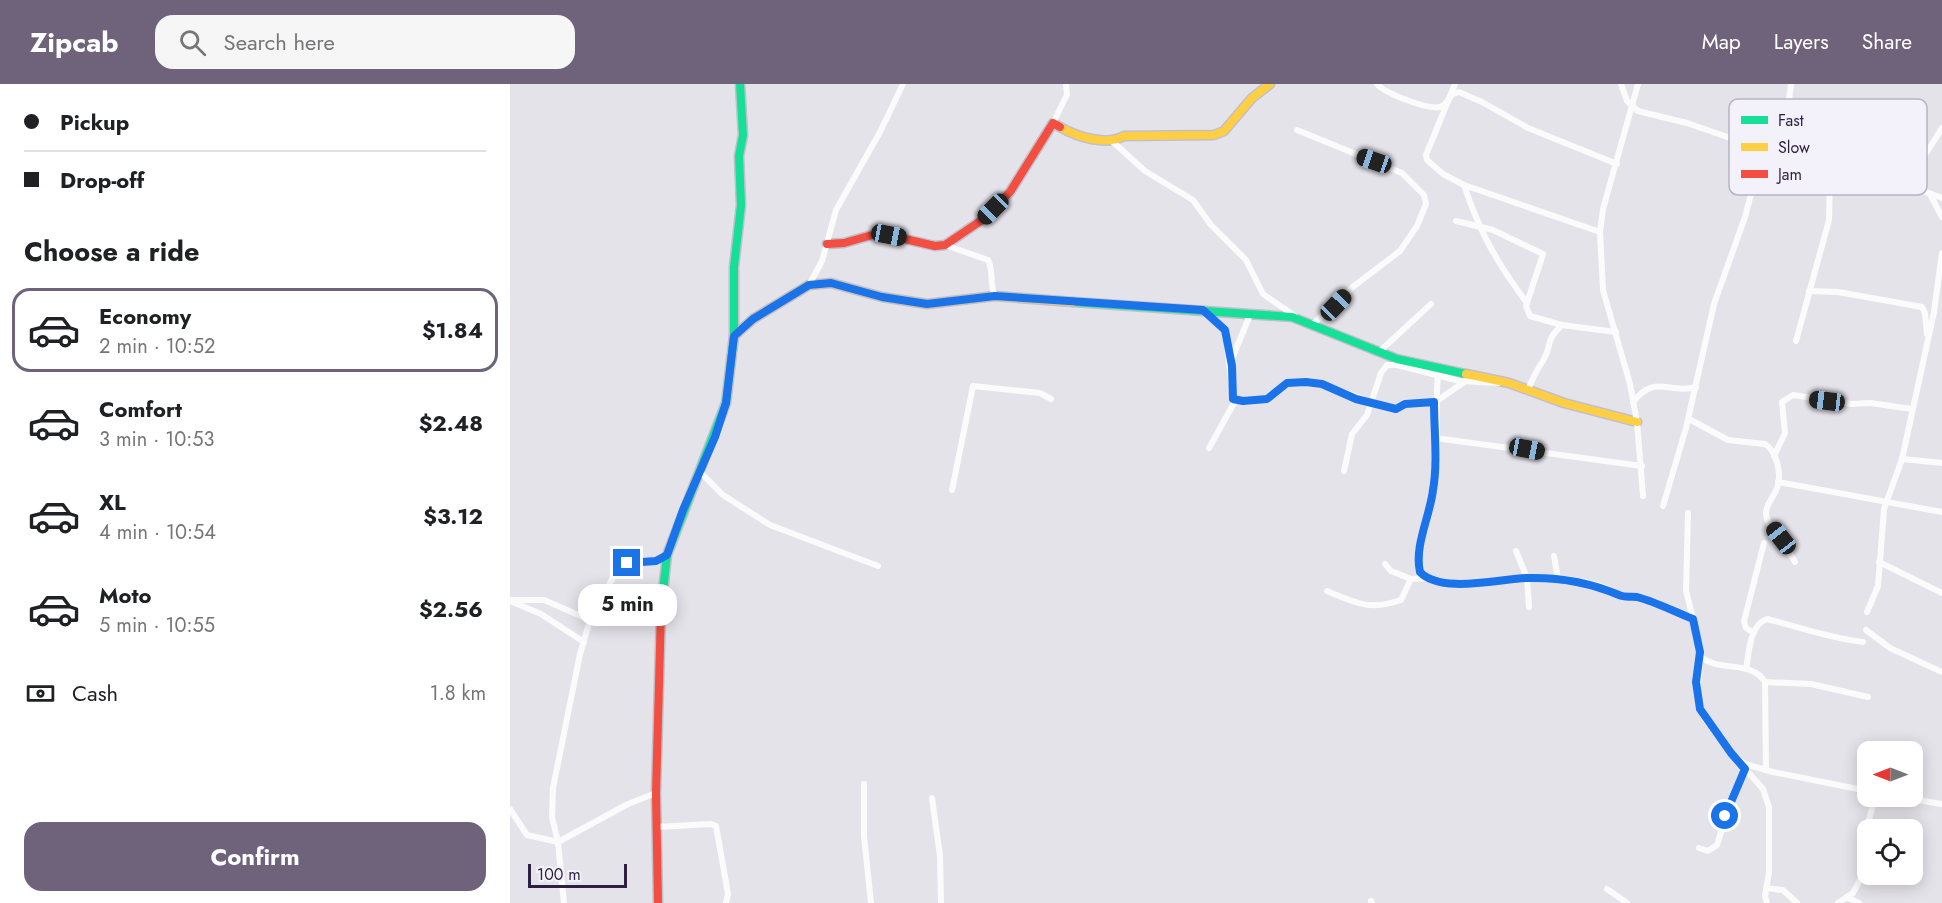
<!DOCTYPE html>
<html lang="en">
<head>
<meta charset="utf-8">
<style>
	:root { --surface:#fff; --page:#f6f6f6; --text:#202124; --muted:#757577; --line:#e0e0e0; --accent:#6e637b }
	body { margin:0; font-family:Jost,sans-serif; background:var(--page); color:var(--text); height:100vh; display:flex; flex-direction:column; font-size:22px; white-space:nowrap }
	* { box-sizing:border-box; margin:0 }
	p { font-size:20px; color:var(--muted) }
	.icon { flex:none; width:33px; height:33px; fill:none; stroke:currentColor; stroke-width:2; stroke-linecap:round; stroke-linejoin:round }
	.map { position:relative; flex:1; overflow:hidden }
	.side { display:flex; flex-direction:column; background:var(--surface); width:510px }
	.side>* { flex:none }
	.banner { display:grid; align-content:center; height:132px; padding:0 24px; background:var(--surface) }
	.needle { width:39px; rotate:270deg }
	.fabs { position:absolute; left:1347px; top:657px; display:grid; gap:12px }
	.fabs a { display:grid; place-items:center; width:66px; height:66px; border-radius:12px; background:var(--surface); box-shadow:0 3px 15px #0003; font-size:30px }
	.scale { position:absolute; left:18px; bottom:15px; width:99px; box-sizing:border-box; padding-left:6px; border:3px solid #2e1e3f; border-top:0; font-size:16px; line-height:21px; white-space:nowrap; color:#2e1e3f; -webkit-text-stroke:4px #f3f1f9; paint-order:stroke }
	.end { position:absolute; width:27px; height:27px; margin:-14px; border:8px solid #1a73e8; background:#fff; box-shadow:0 0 0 3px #fff }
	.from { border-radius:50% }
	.bubble { position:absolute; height:42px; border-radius:18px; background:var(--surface); box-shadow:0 3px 15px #0003; font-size:20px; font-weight:700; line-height:42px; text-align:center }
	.car { position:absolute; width:18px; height:36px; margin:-18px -9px; border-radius:8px; box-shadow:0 0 4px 2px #0007; background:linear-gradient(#222 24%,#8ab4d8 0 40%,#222 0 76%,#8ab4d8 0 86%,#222 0) }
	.banner b { display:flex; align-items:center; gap:21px; height:57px; font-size:22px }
	.banner b+b { border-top:2px solid var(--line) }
	.banner i { width:15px; height:15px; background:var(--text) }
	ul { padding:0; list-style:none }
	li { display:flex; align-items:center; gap:18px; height:84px; margin:0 12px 9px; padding:0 12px; border:3px solid transparent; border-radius:18px }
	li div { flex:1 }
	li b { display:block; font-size:22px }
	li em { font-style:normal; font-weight:700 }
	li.active { border-color:var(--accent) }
	li>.icon { width:54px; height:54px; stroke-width:1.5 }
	h2 { padding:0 24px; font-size:27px; line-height:72px }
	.pay { display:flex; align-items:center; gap:15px; height:66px; padding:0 24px; font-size:22px }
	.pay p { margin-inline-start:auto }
	.action { display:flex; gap:12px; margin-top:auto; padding:12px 24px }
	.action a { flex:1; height:69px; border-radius:18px; background:var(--accent); color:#fff; font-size:24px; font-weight:700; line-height:69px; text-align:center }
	header { display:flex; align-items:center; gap:36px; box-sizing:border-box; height:84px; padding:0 30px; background:var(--accent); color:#fff }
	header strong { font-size:28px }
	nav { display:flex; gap:33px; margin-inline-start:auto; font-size:21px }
	.search { width:420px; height:54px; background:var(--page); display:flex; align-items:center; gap:15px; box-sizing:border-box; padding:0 21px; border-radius:18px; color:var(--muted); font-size:22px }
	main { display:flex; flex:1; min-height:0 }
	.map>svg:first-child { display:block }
</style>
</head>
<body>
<header>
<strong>Zipcab</strong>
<div class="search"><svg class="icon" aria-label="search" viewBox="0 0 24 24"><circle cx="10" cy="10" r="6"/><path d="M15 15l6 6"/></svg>Search here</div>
<nav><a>Map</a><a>Layers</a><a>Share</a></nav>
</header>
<main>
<section class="side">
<div class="banner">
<b><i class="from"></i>Pickup</b>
<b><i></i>Drop-off</b>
</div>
<h2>Choose a ride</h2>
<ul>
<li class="active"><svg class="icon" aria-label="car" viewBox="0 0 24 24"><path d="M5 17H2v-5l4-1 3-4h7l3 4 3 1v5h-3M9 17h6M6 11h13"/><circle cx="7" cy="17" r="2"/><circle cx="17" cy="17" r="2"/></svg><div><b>Economy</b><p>2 min · 10:52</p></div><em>$1.84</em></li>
<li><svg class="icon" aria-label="car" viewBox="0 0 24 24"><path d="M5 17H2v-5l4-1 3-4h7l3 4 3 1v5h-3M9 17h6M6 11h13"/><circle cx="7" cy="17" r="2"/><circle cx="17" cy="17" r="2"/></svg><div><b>Comfort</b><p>3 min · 10:53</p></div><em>$2.48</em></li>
<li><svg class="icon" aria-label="car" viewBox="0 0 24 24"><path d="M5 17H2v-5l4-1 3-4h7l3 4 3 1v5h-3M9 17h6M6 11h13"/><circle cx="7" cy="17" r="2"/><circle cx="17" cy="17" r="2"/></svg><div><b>XL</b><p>4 min · 10:54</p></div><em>$3.12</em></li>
<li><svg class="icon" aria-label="car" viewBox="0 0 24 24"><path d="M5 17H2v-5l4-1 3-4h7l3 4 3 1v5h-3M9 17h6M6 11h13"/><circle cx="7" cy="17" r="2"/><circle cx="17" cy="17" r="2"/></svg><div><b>Moto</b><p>5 min · 10:55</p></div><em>$2.56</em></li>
</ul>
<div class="pay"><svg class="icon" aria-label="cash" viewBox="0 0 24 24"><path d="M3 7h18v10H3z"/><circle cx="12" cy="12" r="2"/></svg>Cash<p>1.8 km</p></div>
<div class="action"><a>Confirm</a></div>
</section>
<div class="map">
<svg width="1432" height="819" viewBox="0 0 1432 819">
	<rect width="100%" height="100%" fill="#e5e3ea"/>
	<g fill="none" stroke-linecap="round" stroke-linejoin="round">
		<defs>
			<g id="fast">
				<path d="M563,218l219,15 105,42 69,15"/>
				<path d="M151,526l6,-55 59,-152 8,-67v-69l7,-62 -2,-49 4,-21 -3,-51"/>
			</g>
			<g id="slow">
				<path d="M550,43c17,10 46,19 64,9l90,-1 10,-4 28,-33 18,-14"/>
				<path d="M224,252l19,-17 56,-34 22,-2 51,14 45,7 68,-8 78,6"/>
				<path d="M956,290l43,9 55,20 73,19"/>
			</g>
			<g id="jam">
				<path d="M317,160l17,-1 35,-10 56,13 10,-1 37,-25 28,-28 43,-69 7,4"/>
				<path d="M148,819l-2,-110 5,-183"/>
			</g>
		</defs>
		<use href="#fast" stroke="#c3bfca" stroke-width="11"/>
		<use href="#slow" stroke="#c3bfca" stroke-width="11"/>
		<use href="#jam" stroke="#c3bfca" stroke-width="11"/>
		<g stroke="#fbfbfc" stroke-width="6">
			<path d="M867,0c7,9 51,26 63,23 6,-1 8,-9 13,-13l6,-2 23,10 46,26 89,36"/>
			<path d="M945,0l-29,71 1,5 16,14 21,11 136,47"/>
			<path d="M1111,0l6,17 11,10 49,12 49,17 91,21 25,3 90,34"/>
			<path d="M1128,0l-35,125 -3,23 3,58 27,94 7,38 6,74"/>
			<path d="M543,39l14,-28 -1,-11"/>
			<path d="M787,46l105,43 22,22 2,9 -9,22 -17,25 -46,35 -41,38"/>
			<path d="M603,58l32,29 48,29 18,25 35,35 17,34 32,22"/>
			<path d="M1273,66l8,-66"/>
			<path d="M1383,95l32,-24 17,-27"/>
			<path d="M954,101c16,48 33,78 63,118"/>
			<path d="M1420,110l12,23"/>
			<path d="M946,137l37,9 50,24 -17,52 4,10 32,9 54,7"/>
			<path d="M435,161l43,15c6,11 1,24 7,36"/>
			<path d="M299,201l13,-24 14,-51 44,-78 23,-48"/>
			<path d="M1299,207l29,1 84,15 3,6 2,21"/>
			<path d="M694,226l21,20 9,73 -25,45"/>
			<path d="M1286,257l33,-121 1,-43 5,-14"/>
			<path d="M869,268l52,-48"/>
			<path d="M721,277l19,-46"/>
			<path d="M928,292c-4,39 3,80 -5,118 -4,17 -19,60 -14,76 9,23 85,9 104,8 27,-1 60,0 85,11 4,2 8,5 12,7 6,2 12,0 18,1 18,5 37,15 55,22"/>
			<path d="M1018,306c4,-11 9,-20 16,-31 9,-16 0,-17 18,-34"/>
			<path d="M723,315l10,2 24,-2 20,-16 19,-1 16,2 49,18"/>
			<path d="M1123,318c23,-29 36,-7 63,-15"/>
			<path d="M924,319l30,-21"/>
			<path d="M861,320l27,5 7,-5 29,-2"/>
			<path d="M1179,335l39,21 37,4c12,7 17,31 12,44 -3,10 -11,14 -11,26 0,12 23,35 29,48"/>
			<path d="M925,354l207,28"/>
			<path d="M1264,372l11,-23 -3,-31 11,-7 59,9 18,-1 42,6"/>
			<path d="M1392,375l40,4"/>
			<path d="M834,387l8,-37 15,-19 14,-42 6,-8h10l63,16 38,2"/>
			<path d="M190,388l23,23 47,30 108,41"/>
			<path d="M1268,398l164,30"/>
			<path d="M442,406l21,-104 67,7 11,6"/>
			<path d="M1153,422l23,-78 28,-124 31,-87 12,-46 15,-24"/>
			<path d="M1178,429l-2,78 12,47 2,26 -3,29 6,23 28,37 14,11 28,8 95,19"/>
			<path d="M1006,467l11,27 2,29"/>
			<path d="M1044,472l4,23"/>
			<path d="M1369,478l63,31"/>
			<path d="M875,480l6,7 20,8"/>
			<path d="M817,507c29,12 42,20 74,9l10,-21 18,-1"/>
			<path d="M1,516h33l46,20"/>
			<path d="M0,517l31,13 43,28"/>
			<path d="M1357,528l11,-26 6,-77 18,-50 32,-147 8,-59"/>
			<path d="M1356,546l24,18 52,24"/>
			<path d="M1244,549l-8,-5 -2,-7 20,-78"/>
			<path d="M1190,572c18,17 51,3 65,26l1,88"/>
			<path d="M1236,585c3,-15 3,-44 21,-50 32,8 62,19 96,23"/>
			<path d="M1255,598l46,2 57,13"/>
			<path d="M1231,680l22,25 6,18v65l-4,24 2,7"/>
			<path d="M354,700v52l7,67"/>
			<path d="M1384,712l48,8"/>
			<path d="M422,714l8,58 1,47"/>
			<path d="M0,725l17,26 31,7 70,-38 28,-11"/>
			<path d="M146,743l55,-3 5,2 12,68 -2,9"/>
			<path d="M1189,764l9,3 9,-6 16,-51 12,-25"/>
			<path d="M1256,804l17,2 14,13"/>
			<path d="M1097,805l20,14"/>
			<path d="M1336,813l13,6"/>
			<path d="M861,817l1,2"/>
			<path d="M54,819l-6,-61 -6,-25 1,-29 27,-134 10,-34 27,-50 10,-7 29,-2 11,-6"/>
			<path d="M1328,819l15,-10 8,-15 5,-46 9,-36"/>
		</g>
		<use href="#fast" stroke="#16e098" stroke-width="8"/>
		<use href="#slow" stroke="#ffcf43" stroke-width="8"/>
		<use href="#jam" stroke="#f24e42" stroke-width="8"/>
	</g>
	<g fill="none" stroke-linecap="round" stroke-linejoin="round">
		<path stroke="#1a73e8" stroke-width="8" d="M117,479l29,-2 11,-6 16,-45 32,-73 11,-34 8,-67 19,-17 56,-34 22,-2 51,14 45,7 68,-8 208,14 22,20 7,36 1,33 10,2 24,-2 20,-16 19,-1 16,2 34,15 40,10 9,-5 29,-2c0,30 4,59 -1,88 -3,26 -19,56 -13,82 21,22 78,7 106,6 34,-1 63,4 93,17 6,3 12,1 18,2 19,5 38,15 56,22l7,33 -4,30 4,27 31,44 14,16 -20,47"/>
	</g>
	<rect x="1219" y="15" width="198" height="96" rx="9" fill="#f3f1f9" stroke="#b8b2c1" stroke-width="1.5"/>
	<rect x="1231" y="32" width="27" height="8" fill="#16e098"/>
	<rect x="1231" y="59" width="27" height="8" fill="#ffcf43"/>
	<rect x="1231" y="86" width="27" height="8" fill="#f24e42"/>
	<g font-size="16" fill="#2e1e3f">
		<text x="1268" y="42">Fast</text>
		<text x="1268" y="69">Slow</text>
		<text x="1268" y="96">Jam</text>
	</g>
</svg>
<div class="fabs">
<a><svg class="needle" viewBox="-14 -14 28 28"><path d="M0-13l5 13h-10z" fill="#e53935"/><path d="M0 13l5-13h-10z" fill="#757577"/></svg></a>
<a><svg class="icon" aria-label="locate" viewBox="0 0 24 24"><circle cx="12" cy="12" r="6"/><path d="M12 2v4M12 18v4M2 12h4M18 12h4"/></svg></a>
</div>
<div class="scale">100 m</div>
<i class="end from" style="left:1215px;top:732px"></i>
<i class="end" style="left:117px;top:479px"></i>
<div class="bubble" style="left:68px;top:500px;width:99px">5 min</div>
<i class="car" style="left:864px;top:77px;rotate:289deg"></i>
<i class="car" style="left:483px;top:125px;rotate:225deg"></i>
<i class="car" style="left:379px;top:151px;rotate:101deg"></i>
<i class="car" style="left:826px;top:221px;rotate:44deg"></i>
<i class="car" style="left:1317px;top:317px;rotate:277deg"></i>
<i class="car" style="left:1017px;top:365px;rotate:101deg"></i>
<i class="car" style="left:1271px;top:454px;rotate:322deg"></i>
</div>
</main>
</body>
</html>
